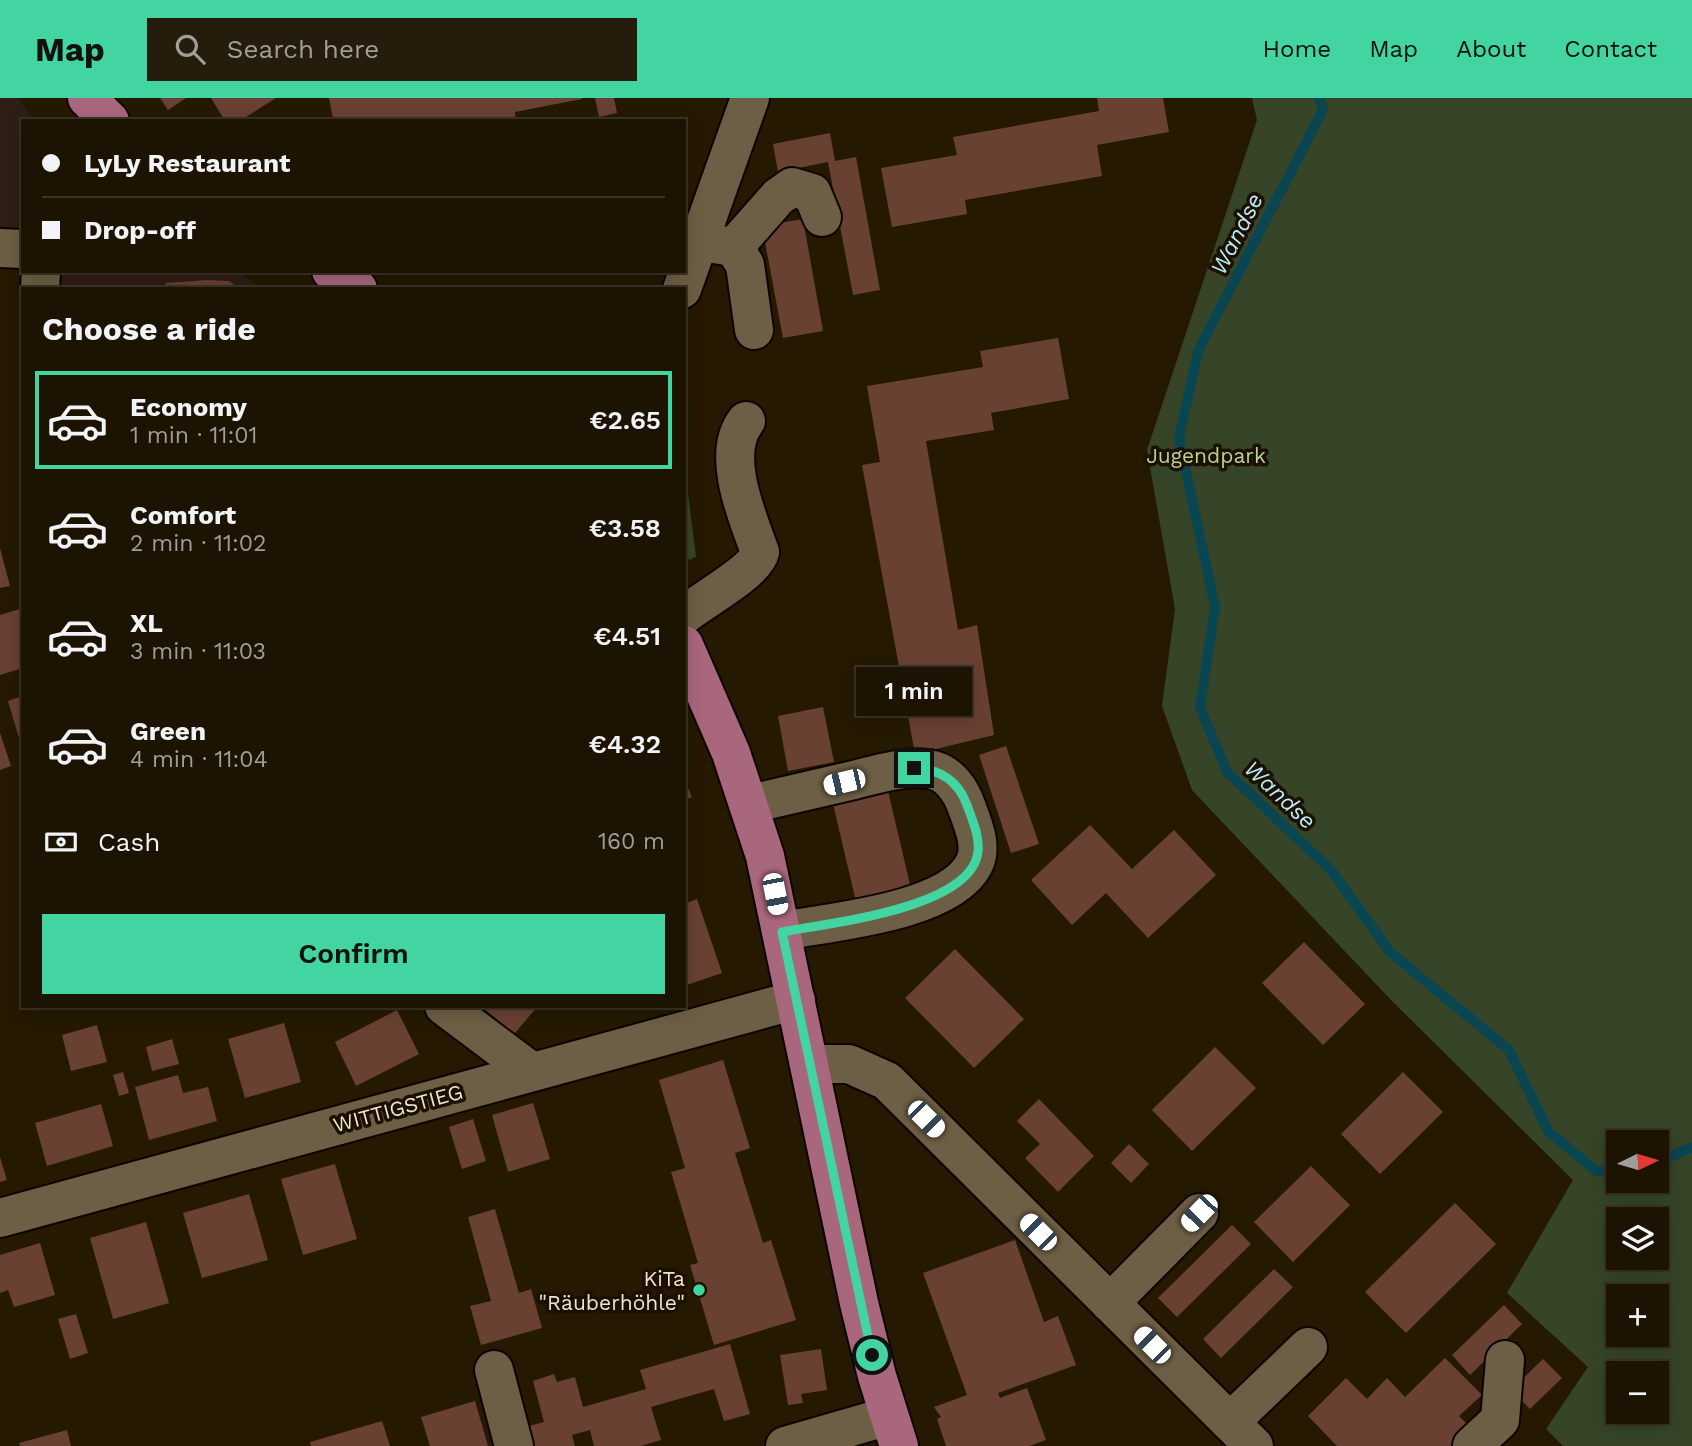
<!DOCTYPE html>
<html lang="en">
<head>
<meta charset="utf-8">
<style>
	:root { --surface:#1c1302; --page:#251c0c; --text:#f1f3f6; --muted:#a09e99; --line:#3a3224; --accent:#42d4a1 }
	body { margin:0; font-family:"Work Sans",sans-serif; background:var(--page); color:var(--text); height:100vh; display:flex; flex-direction:column; font-size:26px; white-space:nowrap }
	* { box-sizing:border-box; margin:0 }
	p { font-size:23px; color:var(--muted) }
	.icon { flex:none; width:38px; height:38px; fill:none; stroke:currentColor; stroke-width:2; stroke-linecap:round; stroke-linejoin:round }
	.map { position:relative; flex:1; overflow:hidden }
	.drawer { position:absolute; left:21px; top:189px; width:665px; height:721px; display:flex; flex-direction:column; background:var(--surface); border-radius:0px; box-shadow:0 4px 18px #0003,0 0 0 2px var(--line) }
	.drawer>* { flex:none }
	.hud { position:absolute; left:21px; top:21px; width:665px; height:154px; border-radius:0px; box-shadow:0 4px 18px #0003,0 0 0 2px var(--line); display:grid; align-content:center; height:154px; padding:0 21px; background:var(--surface) }
	.needle { width:46px; rotate:85deg }
	.controls { position:absolute; left:1606px; top:1032px; display:grid; gap:14px }
	.controls a { display:grid; place-items:center; width:63px; height:63px; border-radius:0px; background:var(--surface); box-shadow:0 4px 18px #0003,0 0 0 2px var(--line); font-size:35px }
	.end { position:absolute; width:32px; height:32px; margin:-16px; border:9px solid #42d4a1; background:#111; box-shadow:0 0 0 4px #111 }
	.from { border-radius:50% }
	.bubble { position:absolute; height:49px; border-radius:0px; background:var(--surface); box-shadow:0 4px 18px #0003,0 0 0 2px var(--line); font-size:23px; font-weight:600; line-height:49px; text-align:center }
	.car { position:absolute; width:21px; height:42px; margin:-21px -10px; border-radius:9px; box-shadow:0 0 5px 2px #0007; background:linear-gradient(#fff 24%,#345 0 40%,#fff 0 76%,#345 0 86%,#fff 0) }
	.hud b { display:flex; align-items:center; gap:24px; height:66px; font-size:26px }
	.hud b+b { border-top:2px solid var(--line) }
	.hud i { width:18px; height:18px; background:var(--text) }
	ul { padding:0; list-style:none }
	li { display:flex; align-items:center; gap:21px; height:98px; margin:0 14px 10px; padding:0 7px; border:4px solid transparent; border-radius:0px }
	li div { flex:1 }
	li b { display:block; font-size:26px }
	li em { font-style:normal; font-weight:600 }
	li.on { border-color:var(--accent) }
	li>.icon { width:63px; height:63px; stroke-width:1.5 }
	h2 { padding:0 21px; font-size:32px; line-height:84px }
	.pay { display:flex; align-items:center; gap:18px; height:77px; padding:0 21px; font-size:26px }
	.pay p { margin-inline-start:auto }
	.primary-button { display:flex; gap:14px; margin-top:auto; padding:14px 21px }
	.primary-button a { flex:1; height:80px; border-radius:0px; background:var(--accent); color:#111; font-size:28px; font-weight:600; line-height:80px; text-align:center }
	header { display:flex; align-items:center; gap:42px; box-sizing:border-box; height:98px; padding:0 35px; background:var(--accent); color:#111 }
	header strong { font-size:33px }
	nav { display:flex; gap:38px; margin-inline-start:auto; font-size:24px }
	.search { width:490px; height:63px; background:var(--page); display:flex; align-items:center; gap:18px; box-sizing:border-box; padding:0 24px; border-radius:0px; color:var(--muted); font-size:26px }
	.map>svg:first-child { display:block }
</style>
</head>
<body>
<header>
<strong>Map</strong>
<div class="search"><svg class="icon" aria-label="search" viewBox="0 0 24 24"><circle cx="10" cy="10" r="6"/><path d="M15 15l6 6"/></svg>Search here</div>
<nav><a>Home</a><a>Map</a><a>About</a><a>Contact</a></nav>
</header>
<div class="map">
<svg width="1692" height="1348" viewBox="0 0 1692 1348">
	<rect width="100%" height="100%" fill="#251902"/>
	<g fill="#2f1e16">
		<path d="M0,0h18l16,23h-11v148l-23,-38z"/>
		<path d="M24,173h213l25,18h-227z"/>
	</g>
	<g fill="#364527" fill-rule="evenodd">
		<path d="M1252,0h440v1348h-129l-17,-17 42,-62 -81,-74 66,-113 -181,-179 -200,-211 -30,-84 13,-97 -28,-159 110,-330zM1619,1045h38v38h-38zM1619,1122h38v38h-38zM1619,1199h38v38h-38zM1619,1276h38v38h-38z"/>
		<path d="M684,364l12,95 -7,3 -5,-7z"/>
	</g>
	<g fill="none" stroke-linecap="round" stroke-linejoin="round">
		<g stroke="#0a4552" stroke-width="10">
			<path d="M1319,0l4,12 -125,241 -19,87 36,169 -15,100 27,65 104,98 59,82 119,98 39,81 48,40h23"/>
			<path d="M1657,1065l35,-16"/>
		</g>
	</g>
	<g fill="#694133">
		<path d="M160,0h26l-18,12z"/>
		<path d="M211,0h65l-36,23h-15z"/>
		<path d="M329,0h253v1l-67,13 1,9h-187l4,-2z"/>
		<path d="M595,0h19l3,15 -18,4z"/>
		<path d="M1097,0h66l6,34 -72,13 5,31 -137,24 2,14 -75,13 -11,-59 76,-13 -4,-18 146,-26z"/>
		<path d="M830,35l5,28 21,-4 24,133 -27,5 -25,-133 -50,10 -5,-28z"/>
		<path d="M803,121l20,112 -40,7 -21,-112z"/>
		<path d="M207,182l22,1 11,8h-76l2,-6z"/>
		<path d="M1058,240l11,61 -78,14 3,17 -68,11 32,189 19,-5 17,110 -79,19 -53,-289 18,-3 -13,-76 116,-19 -3,-16z"/>
		<path d="M0,450l10,38 -10,2z"/>
		<path d="M23,510v60l-23,7v-60z"/>
		<path d="M23,598v52h-1l-14,-47z"/>
		<path d="M823,609l11,55 -46,9 -10,-55z"/>
		<path d="M0,635l11,33 -11,4z"/>
		<path d="M1006,648l33,98 -28,9 -32,-98z"/>
		<path d="M885,680l27,115 -55,13 -27,-115z"/>
		<path d="M684,681l8,18 -8,3z"/>
		<path d="M1090,727l42,44 42,-39 42,45 -68,63 -42,-45 -34,32 -41,-45z"/>
		<path d="M697,801l25,74 -38,13v-82z"/>
		<path d="M1304,844l61,62 -42,41 -61,-62z"/>
		<path d="M955,851l69,70 -50,49 -69,-70z"/>
		<path d="M481,908h57l-24,28z"/>
		<path d="M397,912l22,44 -63,32 -21,-44z"/>
		<path d="M284,925l17,59 -56,16 -17,-59z"/>
		<path d="M97,927l10,37 -36,9 -9,-36z"/>
		<path d="M172,941l7,25 -27,7 -6,-24z"/>
		<path d="M1215,949l41,41 -64,63 -40,-41z"/>
		<path d="M723,962l27,88 -15,5 28,90 8,-3 25,80 -82,25 -24,-80 8,-2 -27,-91 14,-4 -26,-88z"/>
		<path d="M123,974l6,21 -10,3 -6,-21z"/>
		<path d="M1403,974l40,40 -63,62 -39,-40z"/>
		<path d="M178,977l5,18 25,-6 9,34 -68,19 -14,-53z"/>
		<path d="M1039,1001l55,57 -36,36 -33,-34 15,-14 -23,-23z"/>
		<path d="M533,1005l17,56 -42,13 -16,-57z"/>
		<path d="M101,1006l12,42 -66,20 -12,-43z"/>
		<path d="M473,1021l13,42 -24,8 -13,-42z"/>
		<path d="M1129,1046l20,20 -18,19 -20,-20z"/>
		<path d="M0,1059l7,23 -7,2z"/>
		<path d="M335,1066l22,75 -54,16 -22,-76z"/>
		<path d="M1311,1068l39,39 -57,57 -39,-40z"/>
		<path d="M249,1096l19,66 -66,18 -19,-65z"/>
		<path d="M1455,1105l41,41 -90,89 -41,-41z"/>
		<path d="M495,1111l24,84 12,-4 11,39 -61,17 -11,-39 21,-5 -23,-84z"/>
		<path d="M146,1124l23,81 -56,16 -23,-81z"/>
		<path d="M1232,1127l19,19 -74,73 -19,-19z"/>
		<path d="M1015,1142l29,82 14,-6 18,49 -78,28 2,5 27,-10 19,52 -17,6h-83l-9,-27 4,-2 -7,-10 33,-12 -44,-122z"/>
		<path d="M40,1145l15,52 -41,12 -6,-17 -8,3v-38z"/>
		<path d="M1274,1171l19,18 -72,71 -18,-19z"/>
		<path d="M1504,1207l18,19 -52,51 -18,-20z"/>
		<path d="M76,1216l12,39 -18,6 -12,-40z"/>
		<path d="M730,1246l20,70 -26,7 -10,-32 -63,18 10,33 -20,6h-47l-4,-16 -18,5 3,11h-57l-4,-16 30,-8 -11,-41 21,-7 3,8 18,-5 8,30 63,-18 -6,-19z"/>
		<path d="M821,1251l6,41 -26,4 2,9 -15,2 -8,-50z"/>
		<path d="M1445,1260l37,37 -23,21 12,12 -18,18h-116l-29,-30 38,-38 21,21 20,-21 18,19z"/>
		<path d="M1543,1261l19,19 -32,31 -19,-19z"/>
		<path d="M475,1303l13,45h-58l-9,-29z"/>
		<path d="M382,1323l8,25h-79l-1,-4z"/>
		<path d="M67,1332l4,16h-51l-1,-3z"/>
	</g>
	<g fill="none" stroke-linecap="round" stroke-linejoin="round">
		<defs>
			<g id="minor">
				<path d="M699,144l35,5 44,-50 14,-10 20,6 10,24"/>
				<path d="M734,149l11,18 9,65"/>
				<path d="M0,150l23,1"/>
				<path d="M40,191l1,-18"/>
				<path d="M682,191l68,-191"/>
				<path d="M684,517c19,-15 72,-44 76,-63 -13,-36 -40,-98 -14,-131"/>
				<path d="M750,706c35,-8 69,-16 104,-24 24,-6 49,-14 74,-11 20,2 33,21 39,39 6,16 16,39 7,56 -24,48 -143,58 -192,67"/>
				<path d="M444,908l88,66"/>
				<path d="M810,966h39l38,17 367,365"/>
				<path d="M0,1120l796,-218"/>
				<path d="M1110,1205l89,-90"/>
				<path d="M494,1272l20,76"/>
				<path d="M1230,1324l78,-75"/>
				<path d="M785,1348l104,-30"/>
				<path d="M1472,1348l28,-26 5,-60"/>
			</g>
			<g id="major">
				<path d="M87,0l23,23"/>
				<path d="M331,173l27,18"/>
				<path d="M684,547l47,108 34,103 94,447 18,73 22,70"/>
			</g>
		</defs>
		<use href="#minor" stroke="#0e0400" stroke-width="42"/>
		<use href="#major" stroke="#0e0400" stroke-width="42"/>
		<use href="#minor" stroke="#6d5f45" stroke-width="38"/>
		<use href="#major" stroke="#a9677d" stroke-width="38"/>
	</g>
	<g fill="none" stroke-linecap="round" stroke-linejoin="round">
		<path stroke="#42d4a1" stroke-width="9" d="M872,1257l-90,-423c46,-9 189,-23 196,-80 2,-15 -6,-33 -11,-47 -9,-25 -28,-36 -53,-37"/>
	</g>
	<circle fill="#42d4a1" stroke="#1c1000" stroke-width="2.5" cx="699" cy="1192" r="7"/>
	<g text-anchor="middle" dominant-baseline="central" stroke-width="7" stroke-linejoin="round" paint-order="stroke">
		<g font-size="21" fill="#b4d496" stroke="#1c1000">
			<text x="1206" y="357">Jugendpark</text>
		</g>
		<g font-size="21" fill="#ece4d5" stroke="#1c1000">
			<text transform="translate(398 1010) rotate(-15)">WITTIGSTIEG</text>
		</g>
		<g font-size="21" fill="#ece4d5" stroke="#1c1000" text-anchor="end">
			<text x="685" y="1180">KiTa<tspan x="685" dy="24">"Räuberhöhle"</tspan></text>
		</g>
		<g font-size="23" font-style="italic" fill="#baebf9" stroke="#1c1000">
			<text transform="translate(1237 136) rotate(-63)">Wandse</text>
			<text transform="translate(1280 697) rotate(43)">Wandse</text>
		</g>
	</g>
</svg>
<div class="controls">
<a><svg class="needle" viewBox="-14 -14 28 28"><path d="M0-13l5 13h-10z" fill="#e53935"/><path d="M0 13l5-13h-10z" fill="#a09e99"/></svg></a>
<a><svg class="icon" aria-label="layers" viewBox="0 0 24 24"><path d="M12 4l9 5-9 5-9-5zM3 14l9 5 9-5"/></svg></a>
<a>+</a>
<a>−</a>
</div>
<i class="end from" style="left:872px;top:1257px"></i>
<i class="end" style="left:914px;top:670px"></i>
<div class="bubble" style="left:856px;top:569px;width:116px">1 min</div>
<i class="car" style="left:844px;top:684px;rotate:257deg"></i>
<i class="car" style="left:775px;top:796px;rotate:169deg"></i>
<i class="car" style="left:926px;top:1021px;rotate:135deg"></i>
<i class="car" style="left:1199px;top:1115px;rotate:224deg"></i>
<i class="car" style="left:1038px;top:1134px;rotate:315deg"></i>
<i class="car" style="left:1152px;top:1247px;rotate:315deg"></i>
<div class="hud">
<b><i class="from"></i>LyLy Restaurant</b>
<b><i></i>Drop-off</b>
</div>
<section class="drawer">
<h2>Choose a ride</h2>
<ul>
<li class="on"><svg class="icon" aria-label="car" viewBox="0 0 24 24"><path d="M5 17H2v-5l4-1 3-4h7l3 4 3 1v5h-3M9 17h6M6 11h13"/><circle cx="7" cy="17" r="2"/><circle cx="17" cy="17" r="2"/></svg><div><b>Economy</b><p>1 min · 11:01</p></div><em>€2.65</em></li>
<li><svg class="icon" aria-label="car" viewBox="0 0 24 24"><path d="M5 17H2v-5l4-1 3-4h7l3 4 3 1v5h-3M9 17h6M6 11h13"/><circle cx="7" cy="17" r="2"/><circle cx="17" cy="17" r="2"/></svg><div><b>Comfort</b><p>2 min · 11:02</p></div><em>€3.58</em></li>
<li><svg class="icon" aria-label="car" viewBox="0 0 24 24"><path d="M5 17H2v-5l4-1 3-4h7l3 4 3 1v5h-3M9 17h6M6 11h13"/><circle cx="7" cy="17" r="2"/><circle cx="17" cy="17" r="2"/></svg><div><b>XL</b><p>3 min · 11:03</p></div><em>€4.51</em></li>
<li><svg class="icon" aria-label="car" viewBox="0 0 24 24"><path d="M5 17H2v-5l4-1 3-4h7l3 4 3 1v5h-3M9 17h6M6 11h13"/><circle cx="7" cy="17" r="2"/><circle cx="17" cy="17" r="2"/></svg><div><b>Green</b><p>4 min · 11:04</p></div><em>€4.32</em></li>
</ul>
<div class="pay"><svg class="icon" aria-label="cash" viewBox="0 0 24 24"><path d="M3 7h18v10H3z"/><circle cx="12" cy="12" r="2"/></svg>Cash<p>160 m</p></div>
<div class="primary-button"><a>Confirm</a></div>
</section>
</div>
</body>
</html>
